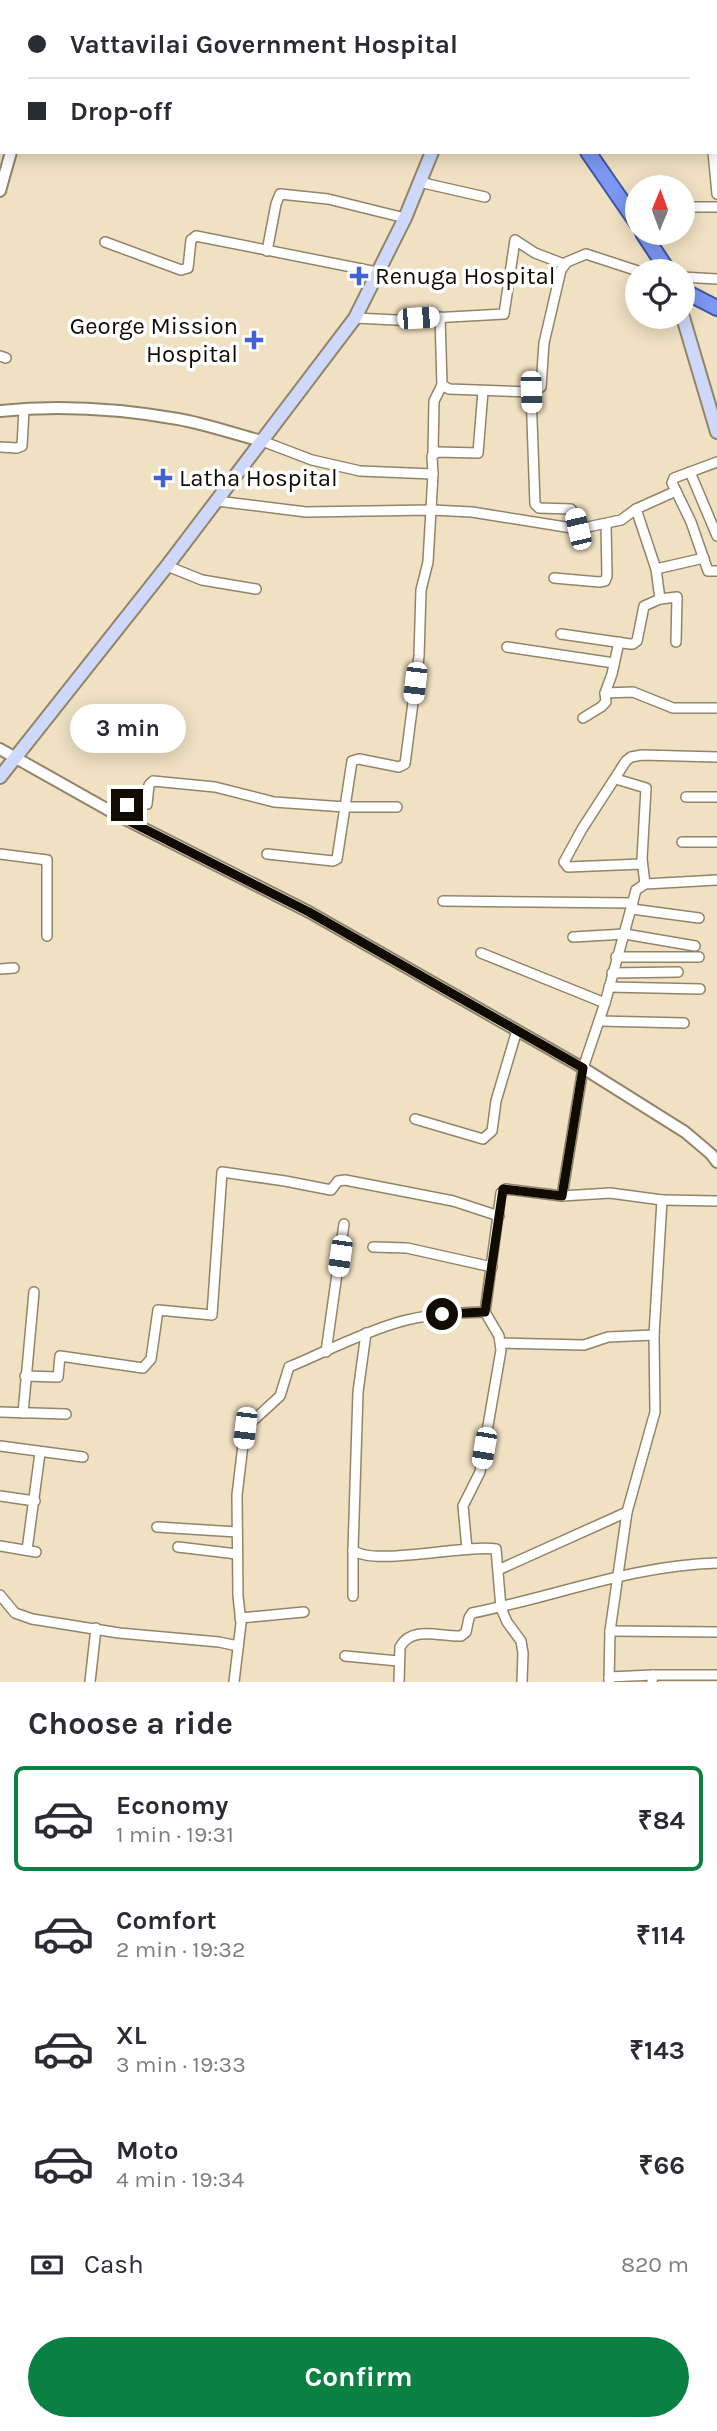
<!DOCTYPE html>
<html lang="en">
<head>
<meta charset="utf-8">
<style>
	:root { --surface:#fff; --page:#f2f2f3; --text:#2b2b33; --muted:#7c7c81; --line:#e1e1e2; --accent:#0b8043 }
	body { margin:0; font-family:Karla,sans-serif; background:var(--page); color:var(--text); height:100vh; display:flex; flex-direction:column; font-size:26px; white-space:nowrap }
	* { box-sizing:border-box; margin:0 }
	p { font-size:23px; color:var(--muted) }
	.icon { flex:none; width:38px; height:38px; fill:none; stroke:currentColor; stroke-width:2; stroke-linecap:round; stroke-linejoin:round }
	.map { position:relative; height:1682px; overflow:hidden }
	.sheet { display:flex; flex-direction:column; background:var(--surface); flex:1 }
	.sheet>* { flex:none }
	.banner { position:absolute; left:0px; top:0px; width:718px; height:154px; box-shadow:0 4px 18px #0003; display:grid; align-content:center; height:154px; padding:0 28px; background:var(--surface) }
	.needle { width:46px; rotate:1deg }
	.fabs { position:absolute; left:625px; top:175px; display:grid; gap:14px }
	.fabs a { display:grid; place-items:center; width:70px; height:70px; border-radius:50%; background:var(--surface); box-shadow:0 4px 18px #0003; font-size:35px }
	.end { position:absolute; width:32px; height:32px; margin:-16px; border:9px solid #100b03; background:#fff; box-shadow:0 0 0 4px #fff }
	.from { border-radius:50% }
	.bubble { position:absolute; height:49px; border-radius:24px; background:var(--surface); box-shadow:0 4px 18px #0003; font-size:23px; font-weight:700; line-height:49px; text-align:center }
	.car { position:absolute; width:21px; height:42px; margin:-21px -10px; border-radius:9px; box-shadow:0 0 5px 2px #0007; background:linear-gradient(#fff 24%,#345 0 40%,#fff 0 76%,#345 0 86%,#fff 0) }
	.banner b { display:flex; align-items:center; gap:24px; height:66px; font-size:26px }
	.banner b+b { border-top:2px solid var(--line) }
	.banner i { width:18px; height:18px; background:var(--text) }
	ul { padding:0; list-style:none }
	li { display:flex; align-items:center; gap:21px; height:105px; margin:0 14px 10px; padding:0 14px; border:4px solid transparent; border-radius:10px }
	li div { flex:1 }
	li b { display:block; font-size:26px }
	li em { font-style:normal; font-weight:700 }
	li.on { border-color:var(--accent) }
	li>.icon { width:63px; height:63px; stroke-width:1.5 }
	h2 { padding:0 28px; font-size:32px; line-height:84px }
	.pay { display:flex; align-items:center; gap:18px; height:77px; padding:0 28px; font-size:26px }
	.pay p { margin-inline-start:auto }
	.primary-button { display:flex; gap:14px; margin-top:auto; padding:14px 28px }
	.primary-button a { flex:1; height:80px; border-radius:42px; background:var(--accent); color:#fff; font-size:28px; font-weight:700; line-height:80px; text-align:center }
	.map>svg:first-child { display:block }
</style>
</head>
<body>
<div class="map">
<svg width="717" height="1682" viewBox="0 0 717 1682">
	<rect width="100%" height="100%" fill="#f0e1c3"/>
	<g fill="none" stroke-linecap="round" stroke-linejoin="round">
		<defs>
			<g id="minor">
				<path d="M105,0l11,2"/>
				<path d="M203,0l13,2"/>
				<path d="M259,2v-2"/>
				<path d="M430,2l4,-2"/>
				<path d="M716,30l1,-1"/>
				<path d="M0,34h2"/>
				<path d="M0,119h2"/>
				<path d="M716,142h1"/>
				<path d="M713,152l4,42"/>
				<path d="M419,182l66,15"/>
				<path d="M682,207h35"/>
				<path d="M105,242l76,28 7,-2 3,-28 5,-4 181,36"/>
				<path d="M267,251l9,-47 4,-10 48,5 77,19"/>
				<path d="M682,277l35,2"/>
				<path d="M440,317l2,68 7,4 82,3 10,-5 3,-44 17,-73 6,-8 19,-8 52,17"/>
				<path d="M355,318l41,2 108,-6 11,-74 20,13 29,11"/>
				<path d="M0,356l6,2"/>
				<path d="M531,392l4,112 4,4 32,1 3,5 4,15"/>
				<path d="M262,441l50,19 48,11 73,3"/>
				<path d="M0,447l17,1 5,-2 2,-37"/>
				<path d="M433,453l1,-52 8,-16"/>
				<path d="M690,472l27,64"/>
				<path d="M676,491l15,31 17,49h9"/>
				<path d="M217,501l89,11 126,-2 40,2 106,17 43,-9 15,-11 40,-18 -4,-8 2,-5 43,-16"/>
				<path d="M167,566l35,14 54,9"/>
				<path d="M656,569l48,-11"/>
				<path d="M554,578l45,4 6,-1 2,-5 -1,-52"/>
				<path d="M660,599l17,-2 -1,45"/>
				<path d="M561,634l69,10h3l4,-3 7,-35 16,-7 -4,-30 -20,-60"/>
				<path d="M507,647l107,16"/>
				<path d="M605,693l28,-1 40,16h44"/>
				<path d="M583,718l18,-11 5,-5 -1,-9 7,-19 7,-32"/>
				<path d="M616,779l30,9 -4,71 3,25"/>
				<path d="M686,797h31"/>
				<path d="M119,816l8,-11 20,-1 2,-19 4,-4 62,6 59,15 71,5h52"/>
				<path d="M682,842h35"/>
				<path d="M0,854l47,6v76"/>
				<path d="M267,854l66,7 4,-2 15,-98 7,-2 40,8 6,-3 14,-108 2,-66 7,-28 5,-88 -1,-18 5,-4 41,1 5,-62"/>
				<path d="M642,864l-74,3 -4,-5 18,-33 44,-68 5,-4 11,-2 75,2"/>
				<path d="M443,901l190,2"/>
				<path d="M632,909l67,9"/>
				<path d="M573,937l52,-3 70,12"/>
				<path d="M481,953l124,50"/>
				<path d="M616,957h83"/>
				<path d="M0,969l14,-1"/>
				<path d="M612,973l66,-1"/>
				<path d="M609,987l91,2"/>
				<path d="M599,1021l85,2"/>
				<path d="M415,1119l68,20 9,-8 4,-30 21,-71"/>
				<path d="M562,1196l21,-128 22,-65 31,-113 9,-6 72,-4"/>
				<path d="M662,1200l55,1"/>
				<path d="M373,1247l34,1 85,19"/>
				<path d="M366,1333l-8,59 -5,158c20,17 113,-6 143,-1l5,59 6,14 14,19 2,12 -1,29"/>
				<path d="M501,1343l83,2 24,-8 46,-2"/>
				<path d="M326,1352l18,-128"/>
				<path d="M25,1376l33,1 2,-21 83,12 8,-9 7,-49 54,5 10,-143 63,9 46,9 7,-9 7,-1 108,21 46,15"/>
				<path d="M0,1412l66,2"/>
				<path d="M23,1413l11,-121"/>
				<path d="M0,1446l83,11"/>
				<path d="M0,1496l35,5"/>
				<path d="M157,1527l80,5"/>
				<path d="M0,1546l36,6"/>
				<path d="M178,1547l59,7"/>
				<path d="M467,1549l-4,-43 17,-34 21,-122 -2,-14 -14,-24"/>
				<path d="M27,1550l13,-97"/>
				<path d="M498,1570l129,-58"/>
				<path d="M0,1595l15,18 17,6 87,14 100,9 19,4"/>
				<path d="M353,1596v-46"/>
				<path d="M240,1618l64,-6"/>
				<path d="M610,1631l107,1"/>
				<path d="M345,1656l53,5"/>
				<path d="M653,1675h64"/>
				<path d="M609,1677l44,-2 -1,7"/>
				<path d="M90,1682l6,-54"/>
				<path d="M234,1682l7,-59 -3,-27 -1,-101 8,-67 35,-32 9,-29c36,-15 72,-34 110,-45 28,-8 57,-9 86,-10l16,-119 5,-4 56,7 48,-3 52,7 -8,135 1,77 -28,100 -17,119 -1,51"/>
				<path d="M399,1682l1,-35c12,-22 41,-10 61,-11l5,-4 3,-14 3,-5c82,-16 161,-48 245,-50"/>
			</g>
			<g id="tertiary">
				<path d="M44,2v-2"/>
				<path d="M0,191l11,-39"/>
				<path d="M0,411c57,-6 121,-2 178,8 28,5 56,15 84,22"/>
				<path d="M0,749l119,67 190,96 274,156 102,64 26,22 6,8"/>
			</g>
			<g id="secondary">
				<path d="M682,314l35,118"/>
				<path d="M0,777l167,-211 188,-248 50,-100 27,-66"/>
			</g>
			<g id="trunk">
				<path d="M479,0l1,2"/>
				<path d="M588,152l49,71"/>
				<path d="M643,233l25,38"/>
				<path d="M682,290l35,18"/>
			</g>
		</defs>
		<use href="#minor" stroke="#928469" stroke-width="12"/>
		<use href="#tertiary" stroke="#928469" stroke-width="14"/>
		<use href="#secondary" stroke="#928469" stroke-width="16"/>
		<use href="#trunk" stroke="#41569d" stroke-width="18"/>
		<use href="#minor" stroke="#fff" stroke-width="9"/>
		<use href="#tertiary" stroke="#fff" stroke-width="10"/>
		<use href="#secondary" stroke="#ced8fa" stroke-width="12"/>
		<use href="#trunk" stroke="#7c98f3" stroke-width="14"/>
	</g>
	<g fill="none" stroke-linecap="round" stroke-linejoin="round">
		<path stroke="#100b03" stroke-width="9" d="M127,805l-8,11 190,96 274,156 -21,128 -59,-7 -18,123 -43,2"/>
	</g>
	<g fill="#4161d4" stroke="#fff" stroke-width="2.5">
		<path d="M355.5 265.5h7v7h7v7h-7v7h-7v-7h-7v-7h7z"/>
		<path d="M250.5 329.5h7v7h7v7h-7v7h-7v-7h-7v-7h7z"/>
		<path d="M159.5 467.5h7v7h7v7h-7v7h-7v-7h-7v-7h7z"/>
	</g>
	<g text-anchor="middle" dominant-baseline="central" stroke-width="7" stroke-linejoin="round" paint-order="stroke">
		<g font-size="24" fill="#100b03" stroke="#fff" text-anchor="start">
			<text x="375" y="276">Renuga Hospital</text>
			<text x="238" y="326" text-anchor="end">George Mission<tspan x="238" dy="28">Hospital</tspan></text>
			<text x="179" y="478">Latha Hospital</text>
		</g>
	</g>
</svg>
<div class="fabs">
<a><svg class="needle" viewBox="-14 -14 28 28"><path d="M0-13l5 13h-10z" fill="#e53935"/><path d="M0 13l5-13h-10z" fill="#7c7c81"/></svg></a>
<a><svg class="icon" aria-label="locate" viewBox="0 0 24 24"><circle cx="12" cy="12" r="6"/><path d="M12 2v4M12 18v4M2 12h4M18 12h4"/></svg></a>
</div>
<i class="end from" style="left:442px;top:1314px"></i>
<i class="end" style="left:127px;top:805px"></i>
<div class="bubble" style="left:70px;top:704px;width:116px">3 min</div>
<i class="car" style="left:418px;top:318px;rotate:86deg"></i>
<i class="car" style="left:531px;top:392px;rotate:178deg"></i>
<i class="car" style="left:578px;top:529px;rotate:347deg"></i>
<i class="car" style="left:415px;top:683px;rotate:187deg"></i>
<i class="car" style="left:340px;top:1256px;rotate:188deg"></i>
<i class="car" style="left:245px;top:1428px;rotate:187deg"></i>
<i class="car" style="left:484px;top:1448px;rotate:190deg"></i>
<div class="banner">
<b><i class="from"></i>Vattavilai Government Hospital</b>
<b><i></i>Drop-off</b>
</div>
</div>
<section class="sheet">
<h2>Choose a ride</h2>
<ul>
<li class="on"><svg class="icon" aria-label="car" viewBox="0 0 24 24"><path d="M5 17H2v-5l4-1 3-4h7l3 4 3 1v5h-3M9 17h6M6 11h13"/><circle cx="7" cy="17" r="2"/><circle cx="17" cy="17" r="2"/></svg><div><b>Economy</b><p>1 min · 19:31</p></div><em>₹84</em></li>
<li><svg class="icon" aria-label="car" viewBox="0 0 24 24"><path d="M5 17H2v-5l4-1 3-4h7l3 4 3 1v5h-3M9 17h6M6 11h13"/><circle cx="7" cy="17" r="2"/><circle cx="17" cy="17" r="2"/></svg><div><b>Comfort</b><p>2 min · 19:32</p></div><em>₹114</em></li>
<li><svg class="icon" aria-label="car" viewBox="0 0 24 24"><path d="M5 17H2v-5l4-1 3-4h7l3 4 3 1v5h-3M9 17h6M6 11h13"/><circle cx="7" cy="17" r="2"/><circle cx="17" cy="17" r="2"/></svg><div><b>XL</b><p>3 min · 19:33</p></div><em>₹143</em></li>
<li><svg class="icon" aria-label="car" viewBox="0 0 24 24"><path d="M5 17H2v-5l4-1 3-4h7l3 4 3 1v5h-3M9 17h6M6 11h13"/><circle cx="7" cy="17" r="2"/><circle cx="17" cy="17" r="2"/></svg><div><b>Moto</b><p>4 min · 19:34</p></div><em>₹66</em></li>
</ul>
<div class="pay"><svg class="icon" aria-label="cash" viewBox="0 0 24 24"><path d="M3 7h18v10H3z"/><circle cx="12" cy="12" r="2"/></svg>Cash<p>820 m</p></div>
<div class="primary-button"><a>Confirm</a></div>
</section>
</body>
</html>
